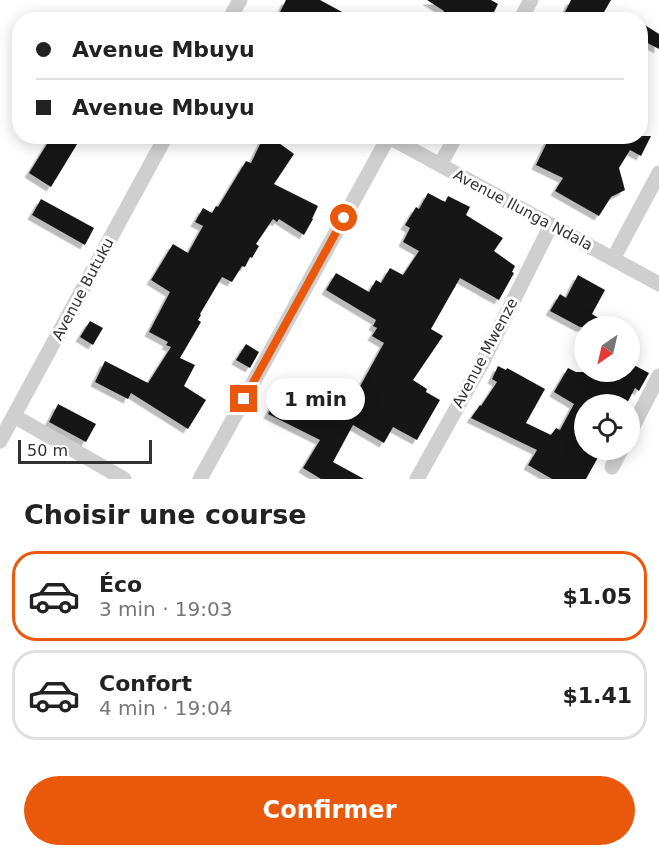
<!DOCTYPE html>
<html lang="fr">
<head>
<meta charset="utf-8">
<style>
	:root { --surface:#fff; --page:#f6f6f6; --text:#222; --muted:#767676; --line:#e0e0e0; --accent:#ea580c }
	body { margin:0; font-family:"DejaVu Sans",sans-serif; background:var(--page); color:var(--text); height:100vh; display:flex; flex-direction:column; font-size:22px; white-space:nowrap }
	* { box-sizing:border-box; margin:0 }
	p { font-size:20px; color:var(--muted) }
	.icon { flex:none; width:33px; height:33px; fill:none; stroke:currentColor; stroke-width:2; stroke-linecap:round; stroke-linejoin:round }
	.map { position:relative; height:479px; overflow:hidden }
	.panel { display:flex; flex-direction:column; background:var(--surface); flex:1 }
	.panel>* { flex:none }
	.banner { position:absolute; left:12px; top:12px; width:636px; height:132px; border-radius:24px; box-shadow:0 3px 15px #0003; display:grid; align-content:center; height:132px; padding:0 24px; background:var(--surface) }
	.needle { width:39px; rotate:214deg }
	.buttons { position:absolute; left:574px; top:316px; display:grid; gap:12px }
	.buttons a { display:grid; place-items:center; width:66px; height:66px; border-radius:50%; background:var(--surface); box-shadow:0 3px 15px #0003; font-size:30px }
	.scale { position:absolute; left:18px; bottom:15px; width:134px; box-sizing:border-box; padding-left:6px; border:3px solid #323232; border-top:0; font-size:16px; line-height:21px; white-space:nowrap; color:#323232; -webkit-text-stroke:4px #fff; paint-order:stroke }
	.end { position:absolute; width:27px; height:27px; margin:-14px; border:8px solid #ea580c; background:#fff; box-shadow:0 0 0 3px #fff }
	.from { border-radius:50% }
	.bubble { position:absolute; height:42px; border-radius:21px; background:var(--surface); box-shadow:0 3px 15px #0003; font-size:20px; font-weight:800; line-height:42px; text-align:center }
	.banner b { display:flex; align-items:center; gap:21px; height:57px; font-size:22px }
	.banner b+b { border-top:2px solid var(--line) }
	.banner i { width:15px; height:15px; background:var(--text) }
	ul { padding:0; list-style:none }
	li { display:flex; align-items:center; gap:18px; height:90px; margin:0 12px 9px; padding:0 12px; border:3px solid var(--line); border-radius:24px }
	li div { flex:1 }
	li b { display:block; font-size:22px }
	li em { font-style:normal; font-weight:800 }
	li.current { border-color:var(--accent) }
	li>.icon { width:54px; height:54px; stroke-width:1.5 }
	h2 { padding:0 24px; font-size:27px; line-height:72px }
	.action { display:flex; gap:12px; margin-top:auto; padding:12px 24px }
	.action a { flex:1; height:69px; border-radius:36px; background:var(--accent); color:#fff; font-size:24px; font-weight:800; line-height:69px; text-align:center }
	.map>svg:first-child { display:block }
</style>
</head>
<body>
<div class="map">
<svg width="659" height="479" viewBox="0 0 659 479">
	<defs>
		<filter id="shadow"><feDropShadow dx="-4.5" dy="4.5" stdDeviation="0" flood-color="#0004"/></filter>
	</defs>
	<rect width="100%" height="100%" fill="#fff"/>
	<g fill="#191919" filter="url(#shadow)">
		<path d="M286,0h34l37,20h-64l-13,-8z"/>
		<path d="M427,0h64l7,4 -8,16 -13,-8 -5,8h-33l5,-9z"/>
		<path d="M571,0h40l-11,19h-24l-11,-7z"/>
		<path d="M640,22l19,12v15l-19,-10z"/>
		<path d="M52,136h30l-31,51 -22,-14z"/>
		<path d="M264,136h18l-3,7 15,11 -20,30 44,22 -6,13h1l-9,16 -25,-16 -2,3 -4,-3 -17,25 3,2 -7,12 -2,-1 -5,10 -3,-1 -10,16 -10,-5 -22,37 1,1 -3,5 3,2 -21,36 15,7 -11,21 22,14 -18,29 -57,-36 -3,6 -33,-17 10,-21 43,22 23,-36 -5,-2 2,-3 -19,-10 21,-40 -19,-12 22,-36 15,9 15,-27 -8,-4 8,-14 9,5 4,-7 2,1 28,-46 5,2z"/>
		<path d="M550,136h101l-10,20 -11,-6 -11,18 6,22 -14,7 -12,19 -44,-25 8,-13 -27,-13z"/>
		<path d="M428,193l17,9 3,-6 22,11 -4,8 37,23 -9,13 21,15 -3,6 2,1 -15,27 -39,-22 -29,51 12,7 -30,44 14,9 -1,3 14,8 -23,40 -24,-13 -9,16 -31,-18 -20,37 31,17h-43l-18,-11 17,-28 -52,-26 17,-35 62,31 37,-67 -12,-7 5,-8 -4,-2 3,-6 -50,-30 10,-17 33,19 7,-12 5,3 9,-15 13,7 16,-24 -16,-9 7,-14 -5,-3 11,-18 3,2z"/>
		<path d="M41,199l53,29 -9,17 -53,-30z"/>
		<path d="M578,275l27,15 -13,24 21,13h-33l-30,-16 10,-17 6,4z"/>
		<path d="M90,321l13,7 -10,17 -13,-8z"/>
		<path d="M246,344l13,8 -9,16 -14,-8z"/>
		<path d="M630,363l19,10 -10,18 -4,-3 -9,17h-41v45h17l-16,29h-34l-24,-14 9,-15 -66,-32 9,-13 1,1 16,-24 -5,-3 6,-13 8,4 1,-2 38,21 -19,34 25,12 5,-7 4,2 14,-26 -20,-12 14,-24 8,4h54z"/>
		<path d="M58,404l38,20 -10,18 -37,-20z"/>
	</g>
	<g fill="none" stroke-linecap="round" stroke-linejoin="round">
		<g stroke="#cfcfcf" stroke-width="15">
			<path d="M229,20l11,-20"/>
			<path d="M520,20l11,-20"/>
			<path d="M387,136l272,148"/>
			<path d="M440,165l16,-29"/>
			<path d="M613,259l46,-86"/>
			<path d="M14,416l110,63"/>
			<path d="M630,432l29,-56"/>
			<path d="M0,441l166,-305"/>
			<path d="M612,467l9,-17"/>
			<path d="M200,479l188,-341"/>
			<path d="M417,479l65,-116 69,-138"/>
		</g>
	</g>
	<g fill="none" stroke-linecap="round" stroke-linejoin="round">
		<path stroke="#ea580c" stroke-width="8" d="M244,399l100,-181"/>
	</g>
	<g text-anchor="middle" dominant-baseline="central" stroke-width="6" stroke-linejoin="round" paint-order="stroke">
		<g font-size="15" fill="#323232" stroke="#fff">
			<text transform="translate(523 210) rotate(28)">Avenue Ilunga Ndala</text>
			<text transform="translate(83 289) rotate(-62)">Avenue Butuku</text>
			<text transform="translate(485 353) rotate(-62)">Avenue Mwenze</text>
		</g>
	</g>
</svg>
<div class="buttons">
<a><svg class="needle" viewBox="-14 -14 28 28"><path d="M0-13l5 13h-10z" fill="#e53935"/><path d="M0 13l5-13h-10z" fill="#767676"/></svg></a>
<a><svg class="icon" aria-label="locate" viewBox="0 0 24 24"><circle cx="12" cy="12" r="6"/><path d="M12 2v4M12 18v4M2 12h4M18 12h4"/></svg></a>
</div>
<div class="scale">50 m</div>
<i class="end from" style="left:344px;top:218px"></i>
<i class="end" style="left:244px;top:399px"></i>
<div class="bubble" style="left:266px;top:378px;width:99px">1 min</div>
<div class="banner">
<b><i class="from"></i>Avenue Mbuyu</b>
<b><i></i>Avenue Mbuyu</b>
</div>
</div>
<section class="panel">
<h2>Choisir une course</h2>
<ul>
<li class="current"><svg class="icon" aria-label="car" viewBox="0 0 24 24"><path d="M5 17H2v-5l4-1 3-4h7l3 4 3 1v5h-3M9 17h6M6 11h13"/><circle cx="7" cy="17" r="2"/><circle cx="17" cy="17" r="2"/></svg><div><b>Éco</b><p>3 min · 19:03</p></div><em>$1.05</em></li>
<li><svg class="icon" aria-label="car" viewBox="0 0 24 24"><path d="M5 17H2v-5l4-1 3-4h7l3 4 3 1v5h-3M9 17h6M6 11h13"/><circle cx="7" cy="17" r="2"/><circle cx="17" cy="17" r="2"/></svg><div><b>Confort</b><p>4 min · 19:04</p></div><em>$1.41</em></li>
</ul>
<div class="action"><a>Confirmer</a></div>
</section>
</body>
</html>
